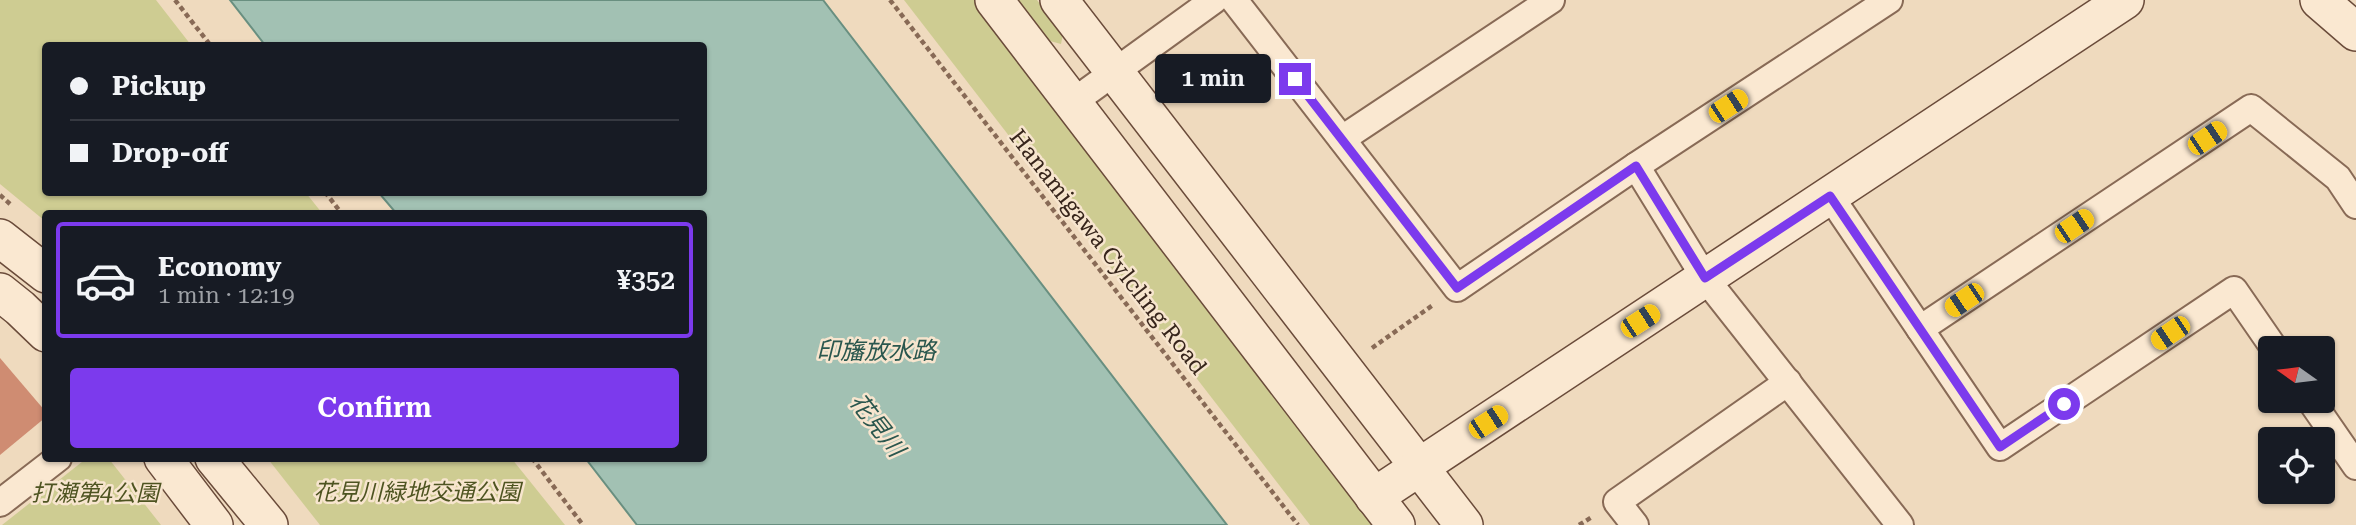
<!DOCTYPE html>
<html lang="en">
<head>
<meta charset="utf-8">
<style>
	:root { --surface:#171b24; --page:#20242c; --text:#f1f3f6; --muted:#9ea1a6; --line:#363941; --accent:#7c3aed }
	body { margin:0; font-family:"Roboto Serif","Noto Sans JP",serif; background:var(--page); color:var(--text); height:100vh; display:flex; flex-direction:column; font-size:26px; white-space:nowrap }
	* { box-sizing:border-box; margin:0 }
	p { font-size:23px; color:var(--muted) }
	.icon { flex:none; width:38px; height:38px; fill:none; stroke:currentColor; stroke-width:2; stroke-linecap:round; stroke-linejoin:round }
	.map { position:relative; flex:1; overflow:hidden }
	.panel { position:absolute; left:42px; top:210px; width:665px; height:252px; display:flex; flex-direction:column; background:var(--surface); border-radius:7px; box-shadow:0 2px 5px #0004 }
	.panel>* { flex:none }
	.top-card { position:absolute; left:42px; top:42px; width:665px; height:154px; border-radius:7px; box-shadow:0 2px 5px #0004; display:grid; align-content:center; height:154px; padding:0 28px; background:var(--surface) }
	.needle { width:46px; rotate:284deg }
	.tools { position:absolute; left:2258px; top:336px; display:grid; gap:14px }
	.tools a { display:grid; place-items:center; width:77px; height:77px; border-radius:7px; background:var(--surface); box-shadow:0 2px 5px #0004; font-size:35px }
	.end { position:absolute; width:32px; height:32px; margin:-16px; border:9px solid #7c3aed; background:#fff; box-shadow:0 0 0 4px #fff }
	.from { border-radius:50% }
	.bubble { position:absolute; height:49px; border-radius:7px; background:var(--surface); box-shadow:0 2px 5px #0004; font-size:23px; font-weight:600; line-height:49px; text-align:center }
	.car { position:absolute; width:21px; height:42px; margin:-21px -10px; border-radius:9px; box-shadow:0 0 5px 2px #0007; background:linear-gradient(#f5c518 24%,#345 0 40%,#f5c518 0 76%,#345 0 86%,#f5c518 0) }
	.top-card b { display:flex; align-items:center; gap:24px; height:66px; font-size:26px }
	.top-card b+b { border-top:2px solid var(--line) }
	.top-card i { width:18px; height:18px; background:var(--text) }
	ul { padding:12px 0 0; list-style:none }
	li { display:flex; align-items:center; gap:21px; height:116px; margin:0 14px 10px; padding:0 14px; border:4px solid transparent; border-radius:7px }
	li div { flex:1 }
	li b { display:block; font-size:26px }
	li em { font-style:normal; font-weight:600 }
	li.on { border-color:var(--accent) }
	li>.icon { width:63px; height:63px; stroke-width:1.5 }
	.cta { display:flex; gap:14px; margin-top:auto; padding:14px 28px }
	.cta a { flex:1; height:80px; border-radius:7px; background:var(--accent); color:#fff; font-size:28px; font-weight:600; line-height:80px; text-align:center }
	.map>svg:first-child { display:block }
</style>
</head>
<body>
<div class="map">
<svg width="2356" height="525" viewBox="0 0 2356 525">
	<rect width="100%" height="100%" fill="#efdabe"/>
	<g fill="#cecc92">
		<path d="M0,0h156l35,45 -145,1v146l260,1 16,20 -276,1 -1,7 -45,-37z"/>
		<path d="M904,0h74l404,525h-72z"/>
		<path d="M1017,0h20l26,34 -2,10 -11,-3z"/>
		<path d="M87,458l22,1 52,66h-159z"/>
		<path d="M268,459h244l53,66h-245z"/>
	</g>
	<path fill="#a2c1b3" stroke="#698f80" stroke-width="2" d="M230,0h593l404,525h-590l-51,-66 118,-1v-244l-308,-1 -17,-20 325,-1v-146l-439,-1z"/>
	<path fill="#cf8c72" d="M0,358l46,54v5l-46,38z"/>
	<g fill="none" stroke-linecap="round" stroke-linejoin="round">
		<defs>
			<g id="street">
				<path d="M1234,0l223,288 179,-122 253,-166"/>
				<path d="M1073,102l141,-102"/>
				<path d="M1342,139l209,-139"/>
				<path d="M1636,166l69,112 195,247"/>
				<path d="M1830,196l90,133 331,-221 87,70 18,27"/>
				<path d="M1920,329l80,118 234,-157 40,58"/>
				<path d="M2311,401l45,65"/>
				<path d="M0,503l58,-45"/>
				<path d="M1635,525l-18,-23 171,-120"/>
			</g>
			<g id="secondary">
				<path d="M994,0l402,525"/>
				<path d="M1059,0l405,525"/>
				<path d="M2319,0l37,32"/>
				<path d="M0,238l46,36"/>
				<path d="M0,292l20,16 26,25"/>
				<path d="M163,458l51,67"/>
				<path d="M214,458l55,67"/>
				<path d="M1374,497l751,-497"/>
			</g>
		</defs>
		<use href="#street" stroke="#886a56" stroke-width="30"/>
		<use href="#secondary" stroke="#6a4b3a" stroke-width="40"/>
		<g stroke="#886a56" stroke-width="4.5" stroke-dasharray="5 3.5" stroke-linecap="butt">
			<path d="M175,0l36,46"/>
			<path d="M890,0l408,525"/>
			<path d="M325,192l17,22"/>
			<path d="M0,195l10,9"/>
			<path d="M1372,348l61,-43"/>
			<path d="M532,458l51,67"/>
			<path d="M1579,525l13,-8"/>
		</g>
		<use href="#street" stroke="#fae8d1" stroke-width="26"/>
		<use href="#secondary" stroke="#fae8d1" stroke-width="37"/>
	</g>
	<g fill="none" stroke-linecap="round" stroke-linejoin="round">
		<path stroke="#7c3aed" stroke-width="9" d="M1295,79l162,209 179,-122 69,112 125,-82 170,251 64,-43"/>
	</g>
	<g text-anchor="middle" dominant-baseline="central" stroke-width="5" stroke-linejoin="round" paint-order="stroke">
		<g font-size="23" fill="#37251b" stroke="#f7e5ce">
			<text transform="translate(1108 252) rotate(52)">Hanamigawa Cylcling Road</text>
		</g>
		<g font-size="23" font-style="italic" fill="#4e5421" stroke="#f7e5ce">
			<text x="417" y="492">花見川緑地交通公園</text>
			<text x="95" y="493">打瀬第4公園</text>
		</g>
		<g font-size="24" font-style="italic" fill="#2a574e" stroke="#f7e5ce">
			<text x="876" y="351">印旛放水路</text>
			<text transform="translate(877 425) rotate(52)">花見川</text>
		</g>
	</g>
</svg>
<div class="tools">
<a><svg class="needle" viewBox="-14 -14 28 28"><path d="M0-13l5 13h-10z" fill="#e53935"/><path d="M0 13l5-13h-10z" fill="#9ea1a6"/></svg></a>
<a><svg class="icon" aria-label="locate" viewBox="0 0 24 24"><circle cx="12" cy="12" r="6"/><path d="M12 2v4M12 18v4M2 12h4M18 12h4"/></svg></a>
</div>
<i class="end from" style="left:2064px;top:404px"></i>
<i class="end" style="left:1295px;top:79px"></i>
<div class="bubble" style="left:1155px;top:54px;width:116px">1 min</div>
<i class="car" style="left:1728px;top:106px;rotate:57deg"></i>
<i class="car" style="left:2207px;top:138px;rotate:56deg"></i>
<i class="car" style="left:2074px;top:226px;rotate:56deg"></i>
<i class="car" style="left:1964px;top:300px;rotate:236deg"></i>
<i class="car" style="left:1640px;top:321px;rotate:57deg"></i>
<i class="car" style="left:2170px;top:333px;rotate:236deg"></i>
<i class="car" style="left:1488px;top:422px;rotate:57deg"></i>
<div class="top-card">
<b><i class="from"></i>Pickup</b>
<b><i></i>Drop-off</b>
</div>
<section class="panel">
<ul>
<li class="on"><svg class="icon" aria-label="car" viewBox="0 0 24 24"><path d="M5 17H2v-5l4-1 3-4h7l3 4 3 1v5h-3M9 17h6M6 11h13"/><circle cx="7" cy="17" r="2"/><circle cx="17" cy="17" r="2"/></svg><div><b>Economy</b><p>1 min · 12:19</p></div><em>¥352</em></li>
</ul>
<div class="cta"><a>Confirm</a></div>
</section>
</div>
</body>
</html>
